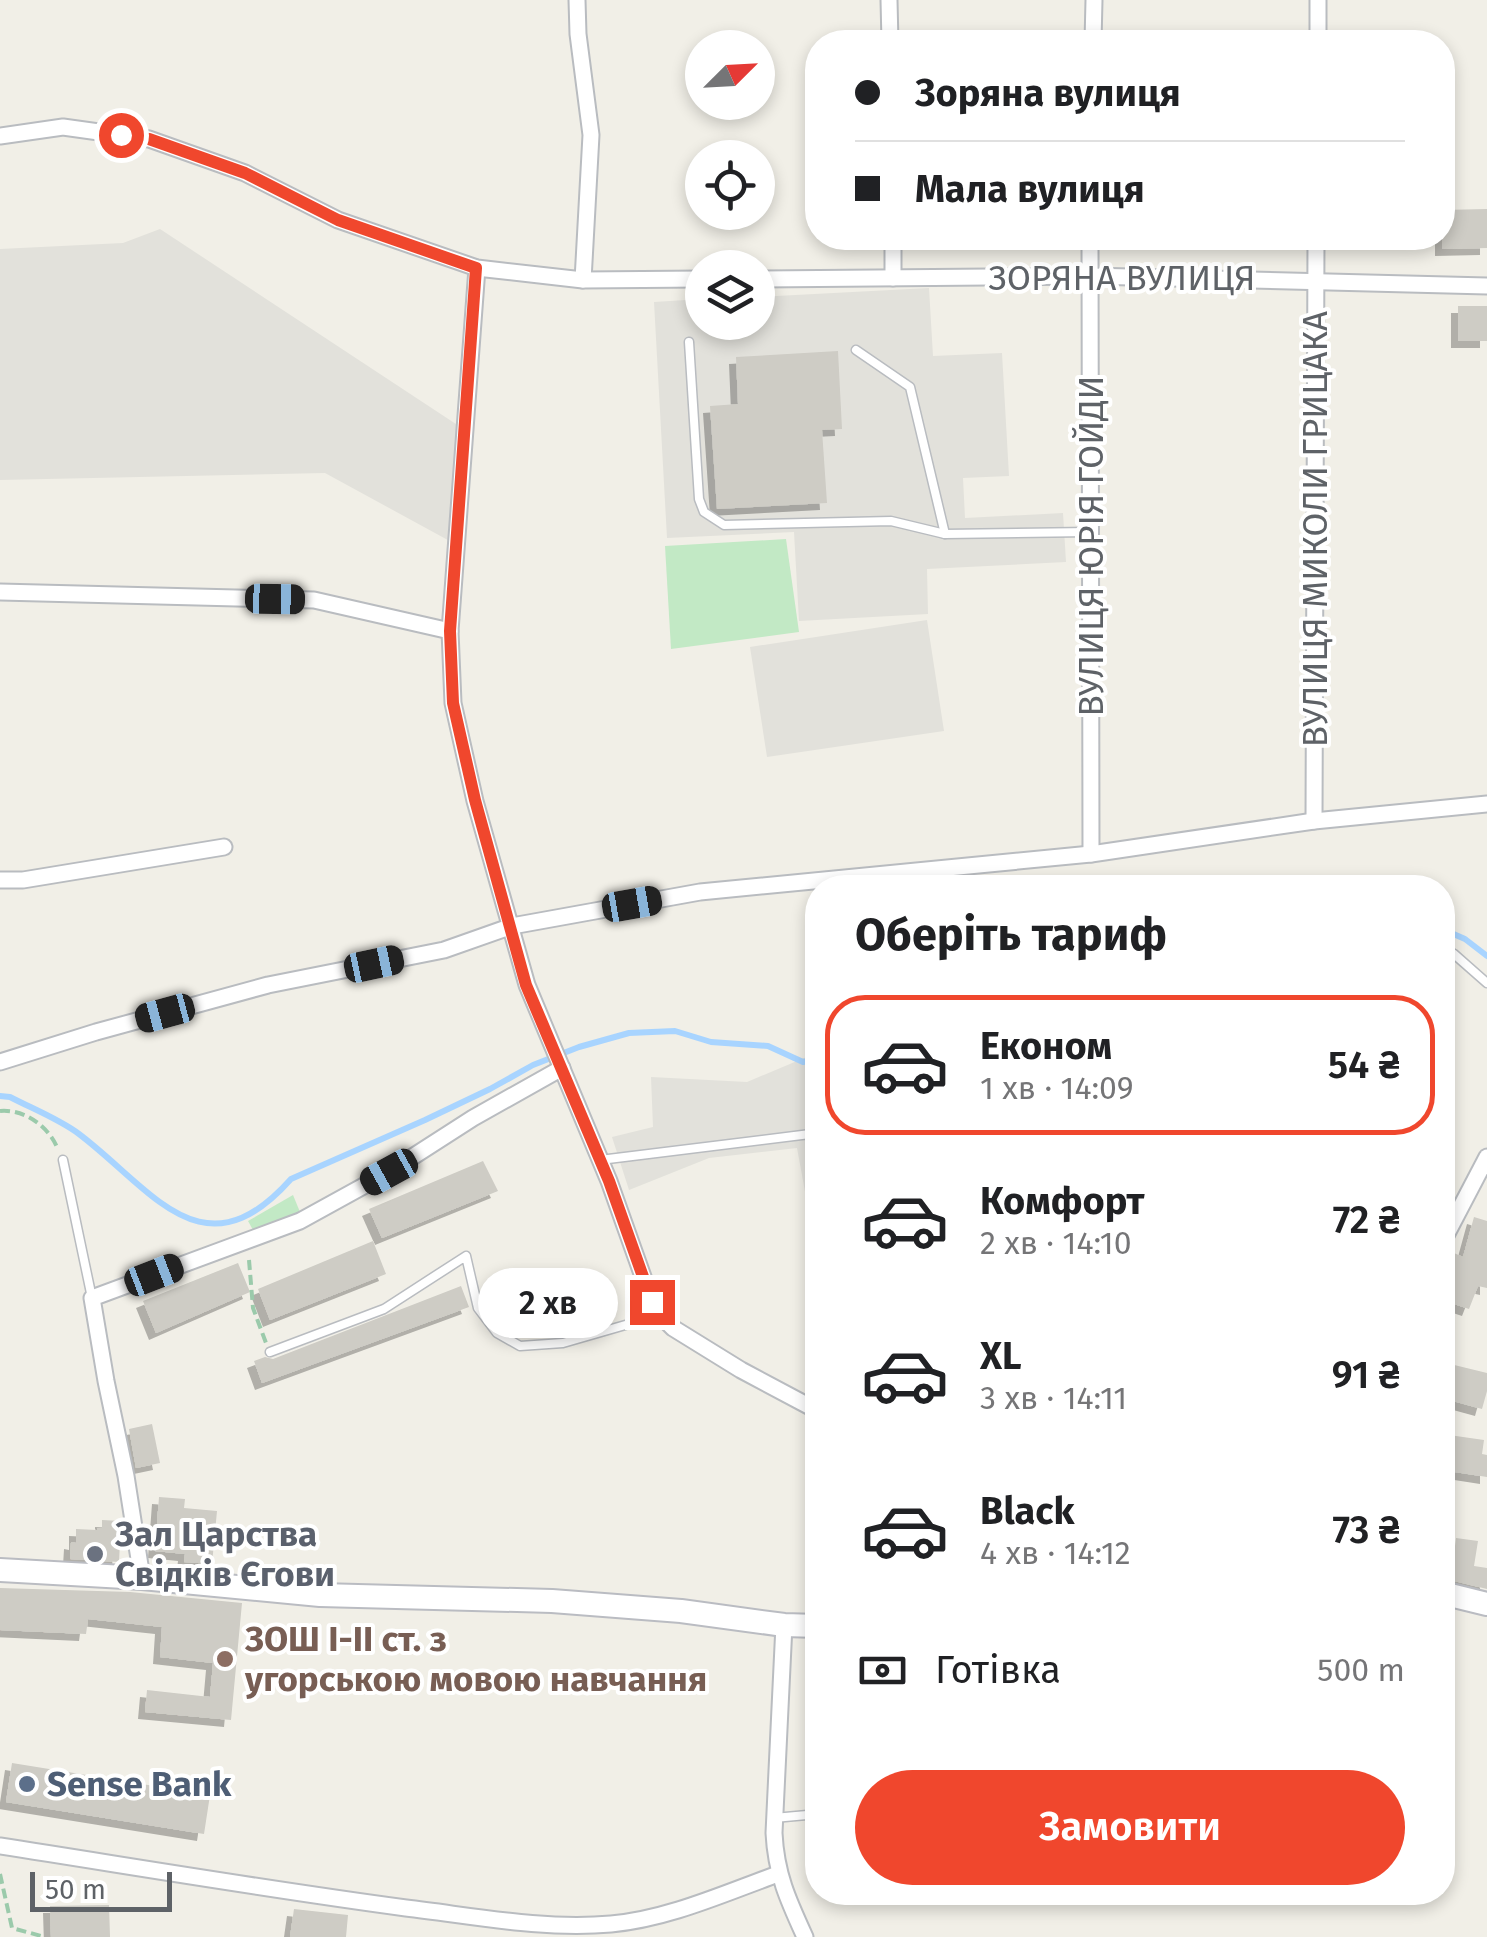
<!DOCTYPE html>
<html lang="uk">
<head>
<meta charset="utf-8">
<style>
	:root { --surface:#fff; --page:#f6f6f6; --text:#202124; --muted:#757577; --line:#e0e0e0; --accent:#f0472d }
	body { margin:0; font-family:"Fira Sans",sans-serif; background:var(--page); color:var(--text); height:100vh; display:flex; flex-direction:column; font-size:38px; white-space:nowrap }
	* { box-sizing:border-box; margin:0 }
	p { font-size:32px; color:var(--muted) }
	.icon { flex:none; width:55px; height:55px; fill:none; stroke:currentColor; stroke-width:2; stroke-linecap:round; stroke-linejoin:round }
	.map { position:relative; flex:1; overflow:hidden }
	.panel { position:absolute; left:805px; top:875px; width:650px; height:1030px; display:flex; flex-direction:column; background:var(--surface); border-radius:40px; box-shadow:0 5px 15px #0003 }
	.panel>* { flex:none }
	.guide { position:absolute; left:805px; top:30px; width:650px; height:220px; border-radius:40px; box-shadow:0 5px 15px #0003; display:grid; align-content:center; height:220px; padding:0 50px; background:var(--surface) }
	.needle { width:65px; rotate:66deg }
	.buttons { position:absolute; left:685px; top:30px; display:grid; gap:20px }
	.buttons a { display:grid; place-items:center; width:90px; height:90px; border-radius:50%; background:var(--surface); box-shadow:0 5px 15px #0003; font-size:50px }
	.scale { position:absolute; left:30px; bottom:25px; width:142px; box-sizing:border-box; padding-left:10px; border:5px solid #5e6267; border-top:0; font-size:28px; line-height:35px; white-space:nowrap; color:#5e6267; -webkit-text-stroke:8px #fff; paint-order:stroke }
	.end { position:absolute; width:45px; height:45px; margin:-22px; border:12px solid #f0472d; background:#fff; box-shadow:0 0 0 5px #fff }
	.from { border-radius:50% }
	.bubble { position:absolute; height:70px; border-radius:35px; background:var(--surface); box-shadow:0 5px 15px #0003; font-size:32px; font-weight:600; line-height:70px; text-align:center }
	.car { position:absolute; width:30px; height:60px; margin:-30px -15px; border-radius:12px; box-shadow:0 0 8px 2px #0007; background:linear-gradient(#222 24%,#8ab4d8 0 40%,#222 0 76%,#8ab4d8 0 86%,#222 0) }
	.guide b { display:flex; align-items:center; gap:35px; height:95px; font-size:38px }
	.guide b+b { border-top:2px solid var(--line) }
	.guide i { width:25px; height:25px; background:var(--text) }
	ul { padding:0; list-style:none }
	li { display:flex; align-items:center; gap:30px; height:140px; margin:0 20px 15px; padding:0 30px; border:5px solid transparent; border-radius:40px }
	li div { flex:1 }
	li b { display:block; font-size:38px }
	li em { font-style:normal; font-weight:600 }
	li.selected { border-color:var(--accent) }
	li>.icon { width:90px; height:90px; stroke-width:1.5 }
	h2 { padding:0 50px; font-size:45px; line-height:120px }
	.pay { display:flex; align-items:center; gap:25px; height:110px; padding:0 50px; font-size:38px }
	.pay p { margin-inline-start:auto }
	.button { display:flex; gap:20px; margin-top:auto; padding:20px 50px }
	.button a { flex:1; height:115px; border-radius:60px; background:var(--accent); color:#fff; font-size:40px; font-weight:600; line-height:115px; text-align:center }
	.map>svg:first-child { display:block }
</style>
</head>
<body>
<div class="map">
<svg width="1487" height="1937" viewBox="0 0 1487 1937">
	<defs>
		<filter id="shadow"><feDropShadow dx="-7" dy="7" stdDeviation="0" flood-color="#0004"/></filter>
	</defs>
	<rect width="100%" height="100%" fill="#f1efe7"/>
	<g fill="#e2e1db">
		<path d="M160,229l305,201 -8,115 -132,-72 -325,7v-231l123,-6z"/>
		<path d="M929,288l4,68 69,-3 7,123 -46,2 2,40 98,-5 3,49 -139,7 1,45 -129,7 -5,-89 -127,6 -13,-236 48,-3v23h56v-25z"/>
		<path d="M927,620l17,111 -177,26 -17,-110z"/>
		<path d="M817,1032v164l-11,1 -9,-49 -88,10 -80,32 -17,-53 41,-10 -2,-50 96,5 69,-29z"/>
	</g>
	<g fill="#c2e9c5">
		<path d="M786,539l13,93 -128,17 -6,-103z"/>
		<path d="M293,1195l7,17 -47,18 -5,-9z"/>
	</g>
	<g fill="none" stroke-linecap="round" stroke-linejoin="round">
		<g stroke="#a8d4ff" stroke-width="6">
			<path d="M1442,929l23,10 22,17"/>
			<path d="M0,1096l10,1c23,12 49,22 69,37 73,55 124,144 212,45l134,-59 65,-31 43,-24 46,-18 50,-14 46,-2 36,11 57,4 35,16 15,-3"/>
		</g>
	</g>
	<g fill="#ceccc5" filter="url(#shadow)">
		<path d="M1487,209v39l-45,1v-39z"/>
		<rect x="1458" y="306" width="29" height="35"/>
		<path d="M838,351l4,78 -20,1 5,73 -110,6 -7,-103 28,-2 -2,-47z"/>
		<path d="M483,1161l15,30 -116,47 -13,-29z"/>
		<path d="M1474,1217l13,4v67l-9,-2 -9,23 -27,-9v-19l12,-28 9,4z"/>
		<path d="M373,1241l13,33 -116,46 -12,-31z"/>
		<path d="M238,1263l12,29 -94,41 -13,-32z"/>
		<path d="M461,1286l8,21 -207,76 -8,-22 11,-4 8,2z"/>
		<path d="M1442,1362l45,11v18l-5,18 -40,-11z"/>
		<path d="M152,1424l8,39 -24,5 -7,-39z"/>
		<path d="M1442,1434l42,6 -2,14 5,1v22l-45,-7z"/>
		<path d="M159,1497l26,2 -1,9 33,3 -5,53 -28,-2 1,-8 -30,-3z"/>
		<path d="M102,1520l19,1 -2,41 -49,-3 1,-17 5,1v-14l21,1v-2h5z"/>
		<path d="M1456,1538l22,3 -4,25 13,2v21l-45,-11 3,-26 9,2z"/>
		<path d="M0,1588l130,4 112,11 -11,117 -86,-8 2,-22 63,7 3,-34 -53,-6 2,-30 -74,-8 -2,15 -86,-4z"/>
		<path d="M12,1763l198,32 -6,39 -198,-32z"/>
		<path d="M109,1905l1,32h-59l-1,-31z"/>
		<path d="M294,1909l54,6 -2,22h-56z"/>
	</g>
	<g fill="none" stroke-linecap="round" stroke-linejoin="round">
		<defs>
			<g id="lane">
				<path d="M689,342l10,157 5,13 20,13 167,-4 54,13"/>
				<path d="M856,350l54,37 35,147 145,-2"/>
				<path d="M1442,947l12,7 33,29"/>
				<path d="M63,1160l29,138"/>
				<path d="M600,1160l218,-27"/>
				<path d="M270,1352l114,-43 82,-53 12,52 19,25 23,13 43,-3 97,-28"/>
				<path d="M774,1818l44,-4"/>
			</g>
			<g id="street">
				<path d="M577,0l1,34 13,101 -8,145"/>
				<path d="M889,0l1,42"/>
				<path d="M1093,42l1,-42"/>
				<path d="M1318,42v-42"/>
				<path d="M0,136l63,-9 86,12 96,34 93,47 139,48 106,12 119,-1"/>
				<path d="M893,238v40"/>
				<path d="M1090,238l1,616"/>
				<path d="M477,268l-27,363 3,72 22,98 52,184 82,196 43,121 8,13 13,13 68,42 77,41"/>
				<path d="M758,279l332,-3 397,10"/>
				<path d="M0,592l314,8 136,31"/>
				<path d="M1314,821l2,-583"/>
				<path d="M0,880h23l201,-33"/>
				<path d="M0,1062l96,-30 172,-47 176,-35 68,-24 188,-34 391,-38 223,-33 173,-17"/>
				<path d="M1442,1243l45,-86"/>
				<path d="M142,1578l-16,-102 -20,-95 -14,-83 208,-77 89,-49 84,-54 89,-50"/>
				<path d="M784,1625l-10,208c2,41 14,67 31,104"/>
				<path d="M0,1846c135,21 271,44 406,62 68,8 137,22 205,16 57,-5 114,-31 167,-50"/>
			</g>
			<g id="secondary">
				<path d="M0,1570l142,8 178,17 232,6 129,10 103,14 34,1"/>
				<path d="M1442,1593l45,11"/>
			</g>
		</defs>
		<use href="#lane" stroke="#b9bcc0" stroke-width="11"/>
		<use href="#street" stroke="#b9bcc0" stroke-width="19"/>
		<use href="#secondary" stroke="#babcc2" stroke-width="26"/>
		<g stroke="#9bcaab" stroke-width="4" stroke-dasharray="10 5" stroke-linecap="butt">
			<path d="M0,1111c24,-2 47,14 57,36"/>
			<path d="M249,1260l4,48 13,35"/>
			<path d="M0,1874l12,54 33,9"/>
		</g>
		<use href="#lane" stroke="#fff" stroke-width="8"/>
		<use href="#street" stroke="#fff" stroke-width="15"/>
		<use href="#secondary" stroke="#fff" stroke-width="22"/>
	</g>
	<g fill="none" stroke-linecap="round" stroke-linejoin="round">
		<path stroke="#f0472d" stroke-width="12" d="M121,135l28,4 96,34 93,47 138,48 -26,363 3,72 22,97 51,185 83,196 43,121"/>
	</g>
	<circle fill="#6b7280" stroke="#fff" stroke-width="4" cx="95" cy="1554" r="10"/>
	<circle fill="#8d6e63" stroke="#fff" stroke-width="4" cx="225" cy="1659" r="10"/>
	<circle fill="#5c6f8a" stroke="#fff" stroke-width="4" cx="27" cy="1784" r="10"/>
	<g text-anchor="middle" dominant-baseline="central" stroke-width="8" stroke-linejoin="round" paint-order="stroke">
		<g font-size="35" fill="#5e6267" stroke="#fff">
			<text x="1122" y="278">ЗОРЯНА ВУЛИЦЯ</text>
			<text transform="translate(1315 529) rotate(-90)">ВУЛИЦЯ МИКОЛИ ГРИЦАКА</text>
			<text transform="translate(1091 546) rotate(-90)">ВУЛИЦЯ ЮРІЯ ГОЙДИ</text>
		</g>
		<g font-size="35" font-weight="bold" fill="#5b616d" stroke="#fff" text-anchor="start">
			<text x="115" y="1534">Зал Царства<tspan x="115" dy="40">Свідків Єгови</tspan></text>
		</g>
		<g font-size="35" font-weight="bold" fill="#785e54" stroke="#fff" text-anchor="start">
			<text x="245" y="1639">ЗОШ І-ІІ ст. з<tspan x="245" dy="40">угорською мовою навчання</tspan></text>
		</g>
		<g font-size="35" font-weight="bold" fill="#4e5e75" stroke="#fff" text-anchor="start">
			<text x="47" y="1784">Sense Bank</text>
		</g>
	</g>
</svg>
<div class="buttons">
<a><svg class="needle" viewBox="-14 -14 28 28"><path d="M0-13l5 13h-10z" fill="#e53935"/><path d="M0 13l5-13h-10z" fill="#757577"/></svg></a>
<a><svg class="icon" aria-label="locate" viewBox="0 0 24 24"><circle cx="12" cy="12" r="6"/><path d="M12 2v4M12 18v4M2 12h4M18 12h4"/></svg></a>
<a><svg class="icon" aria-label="layers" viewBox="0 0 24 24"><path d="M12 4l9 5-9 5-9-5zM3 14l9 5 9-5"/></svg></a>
</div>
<div class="scale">50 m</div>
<i class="end from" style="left:121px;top:135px"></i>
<i class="end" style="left:652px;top:1302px"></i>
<div class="bubble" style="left:478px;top:1268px;width:140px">2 хв</div>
<i class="car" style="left:275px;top:599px;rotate:91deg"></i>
<i class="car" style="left:632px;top:904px;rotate:80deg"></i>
<i class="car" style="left:374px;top:964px;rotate:78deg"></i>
<i class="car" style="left:165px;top:1013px;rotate:255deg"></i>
<i class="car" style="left:389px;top:1172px;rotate:241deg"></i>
<i class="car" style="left:154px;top:1275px;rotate:69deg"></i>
<div class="guide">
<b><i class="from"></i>Зоряна вулиця</b>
<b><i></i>Мала вулиця</b>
</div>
<section class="panel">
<h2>Оберіть тариф</h2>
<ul>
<li class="selected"><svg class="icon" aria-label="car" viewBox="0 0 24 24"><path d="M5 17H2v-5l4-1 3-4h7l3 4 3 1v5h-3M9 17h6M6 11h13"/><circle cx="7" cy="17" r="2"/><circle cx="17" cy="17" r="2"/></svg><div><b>Економ</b><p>1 хв · 14:09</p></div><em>54 ₴</em></li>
<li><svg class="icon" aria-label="car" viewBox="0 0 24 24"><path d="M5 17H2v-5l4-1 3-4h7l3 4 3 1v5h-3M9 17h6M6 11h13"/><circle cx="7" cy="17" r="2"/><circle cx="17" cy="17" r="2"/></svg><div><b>Комфорт</b><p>2 хв · 14:10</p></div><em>72 ₴</em></li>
<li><svg class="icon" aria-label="car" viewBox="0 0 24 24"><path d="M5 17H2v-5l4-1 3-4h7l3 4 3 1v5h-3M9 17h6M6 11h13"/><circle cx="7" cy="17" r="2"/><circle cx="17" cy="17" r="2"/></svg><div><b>XL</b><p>3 хв · 14:11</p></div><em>91 ₴</em></li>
<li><svg class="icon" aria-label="car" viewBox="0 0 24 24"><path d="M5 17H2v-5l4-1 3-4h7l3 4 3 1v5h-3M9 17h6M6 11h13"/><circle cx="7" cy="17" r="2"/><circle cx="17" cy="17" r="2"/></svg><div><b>Black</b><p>4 хв · 14:12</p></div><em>73 ₴</em></li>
</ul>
<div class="pay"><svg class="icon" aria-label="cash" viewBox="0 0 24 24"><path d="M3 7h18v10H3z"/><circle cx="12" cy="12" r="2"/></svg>Готівка<p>500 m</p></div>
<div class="button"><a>Замовити</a></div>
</section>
</div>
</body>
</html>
